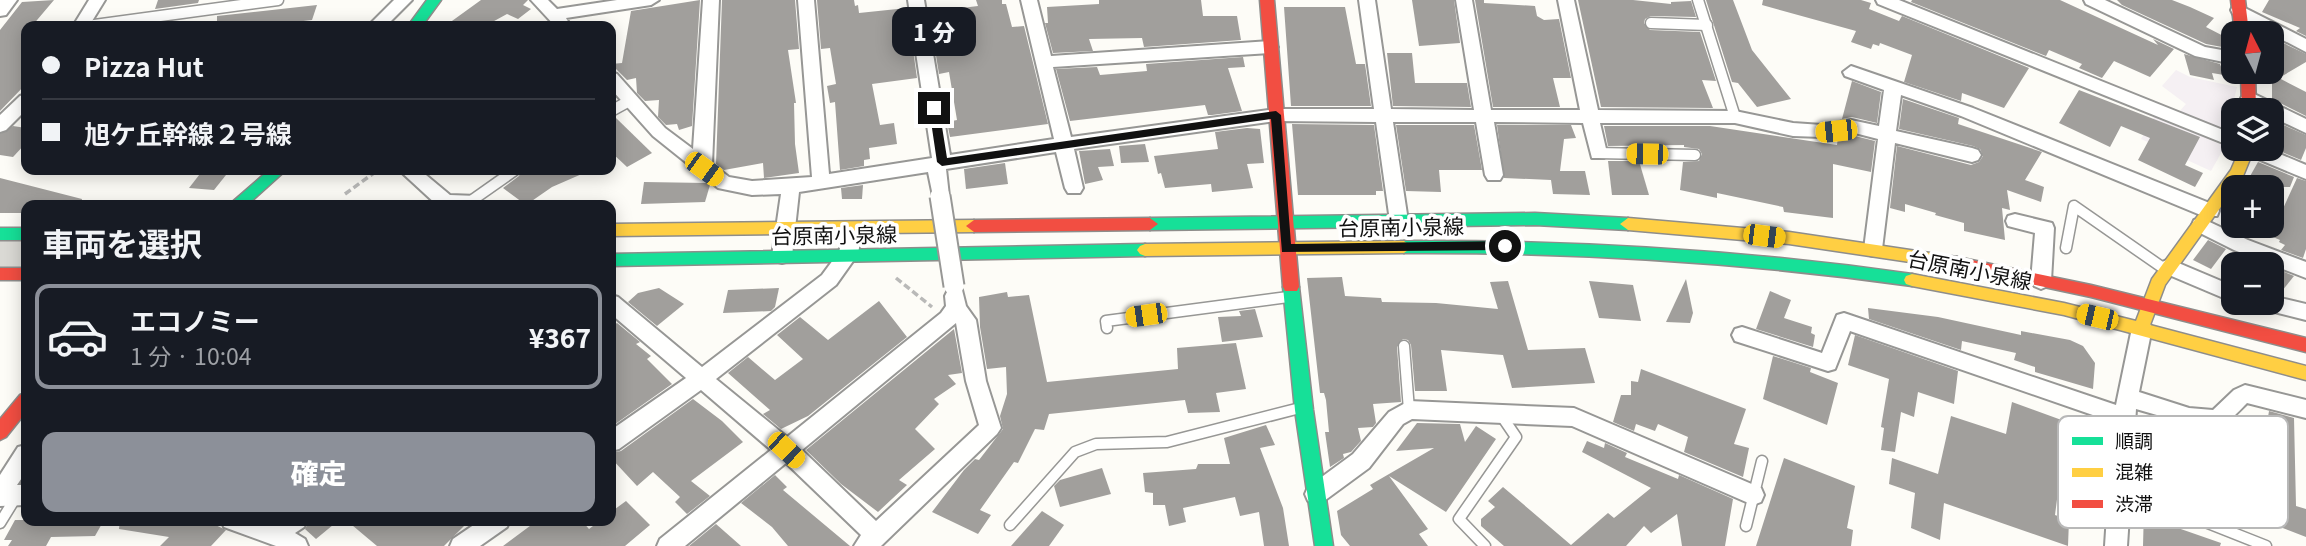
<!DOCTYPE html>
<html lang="ja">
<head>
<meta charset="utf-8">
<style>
	:root { --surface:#171b24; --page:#242831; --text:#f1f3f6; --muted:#9ea1a6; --line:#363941; --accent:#8c9099 }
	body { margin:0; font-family:Georgia,"Noto Sans JP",serif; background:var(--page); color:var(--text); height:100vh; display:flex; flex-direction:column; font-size:26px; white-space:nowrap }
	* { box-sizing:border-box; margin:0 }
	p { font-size:23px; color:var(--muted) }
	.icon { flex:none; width:38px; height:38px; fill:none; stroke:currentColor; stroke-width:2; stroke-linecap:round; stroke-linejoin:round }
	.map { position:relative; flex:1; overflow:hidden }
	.panel { position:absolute; left:21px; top:200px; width:595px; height:326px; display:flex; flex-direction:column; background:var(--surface); border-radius:14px; box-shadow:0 4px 18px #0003 }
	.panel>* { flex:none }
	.top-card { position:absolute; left:21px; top:21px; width:595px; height:154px; border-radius:14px; box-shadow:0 4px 18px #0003; display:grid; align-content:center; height:154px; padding:0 21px; background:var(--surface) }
	.needle { width:46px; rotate:354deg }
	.controls { position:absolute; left:2221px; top:21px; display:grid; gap:14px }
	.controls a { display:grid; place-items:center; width:63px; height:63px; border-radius:14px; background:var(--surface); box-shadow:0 4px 18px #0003; font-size:35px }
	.end { position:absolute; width:32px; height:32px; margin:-16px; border:9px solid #111; background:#fff; box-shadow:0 0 0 4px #fff }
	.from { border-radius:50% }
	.bubble { position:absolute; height:49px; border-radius:14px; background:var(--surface); box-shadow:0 4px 18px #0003; font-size:23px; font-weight:800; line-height:49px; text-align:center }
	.car { position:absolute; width:21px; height:42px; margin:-21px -10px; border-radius:9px; box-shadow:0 0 5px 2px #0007; background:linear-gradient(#f5c518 24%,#345 0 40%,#f5c518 0 76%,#345 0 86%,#f5c518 0) }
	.top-card b { display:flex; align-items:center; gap:24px; height:66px; font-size:26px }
	.top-card b+b { border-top:2px solid var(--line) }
	.top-card i { width:18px; height:18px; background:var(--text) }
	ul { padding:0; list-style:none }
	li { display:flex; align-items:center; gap:21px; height:105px; margin:0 14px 10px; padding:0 7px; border:4px solid transparent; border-radius:14px }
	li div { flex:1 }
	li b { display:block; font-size:26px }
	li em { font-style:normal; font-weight:800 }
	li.current { border-color:var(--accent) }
	li>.icon { width:63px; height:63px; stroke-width:1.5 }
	h2 { padding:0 21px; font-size:32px; line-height:84px }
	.button { display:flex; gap:14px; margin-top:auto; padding:14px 21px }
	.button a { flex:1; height:80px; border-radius:14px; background:var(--accent); color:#fff; font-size:28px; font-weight:800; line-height:80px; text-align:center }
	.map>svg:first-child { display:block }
</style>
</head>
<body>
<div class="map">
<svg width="2306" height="546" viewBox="0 0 2306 546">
	<rect width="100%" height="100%" fill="#fdfcf7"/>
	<g fill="#f5f0f3">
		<path d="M2176,70l14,7 47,10 -10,43 -48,-18 7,-8 -24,-18z"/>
		<path d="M2155,115l70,31 -14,25 -70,-32z"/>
	</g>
	<g fill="#a19f9c">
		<path d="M54,0l-22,26h-6v58l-26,27v-81l22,-28z"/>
		<path d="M158,0h41l-1,3 -43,6z"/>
		<path d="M481,0h47l-5,5 8,4 -13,10 -11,-5 -22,12h-40z"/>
		<path d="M700,0l-8,126 -13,4 -2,-6 -11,1 -8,-8 1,-17 -14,1 -8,-8 -1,-15 -9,2 -16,-16 11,-1 9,-52z"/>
		<path d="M722,0h73l4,49 -11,1 8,53h-2l1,41 4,29 -35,5 -1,-15 -39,7 -8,-6z"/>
		<path d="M817,0h37l1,6 3,-1 1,8 48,-5 10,70 -45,6 8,41 14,-2 3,21 -28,4 1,11 -6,1v6l-24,4 -5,-68 -5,1 -3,-17 9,-2 -6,-36 -9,1z"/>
		<path d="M976,0h26v4h4l6,23 12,-1 24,98 -98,13 -3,-15 10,-2 -8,-48 -10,2 -10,-62 49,-6z"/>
		<path d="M1099,0h102l2,16h34l4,24 -97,7 -2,-9 -53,1 4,12 -40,2 -8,-30h3l-1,-16 52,-3z"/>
		<path d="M1412,0h42l6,43 -41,3z"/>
		<path d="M1475,0h9v3l51,3 2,10 7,4 15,-1 12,59h-18l7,29h-67z"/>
		<path d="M1578,0h55l38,4v-2l20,-1 5,16 -45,-1 -6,3 -1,4 6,7 50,2 16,49 -14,-1 11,28 -112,-1z"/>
		<path d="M1706,0h27l19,50 39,49 -34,8 -19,-24 -6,-1z"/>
		<path d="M1763,0h98l10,3 -2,6 30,12 3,-5 127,52 -25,40 -42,-15 -1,8 -57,-19 8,-27 -32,-12 -1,3 -6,-2 -2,5 -20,-7 5,-11 -94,-26z"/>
		<path d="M1912,0h148l98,45 -5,-6 21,10 -24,28 -36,-16 -12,17 -23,-10 3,-4 -33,-14 -3,6 -135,-54z"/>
		<path d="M2117,0h55l18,7 24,11 -8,9 27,14v8l-27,-5 -84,-39z"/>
		<path d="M2269,0h37v36l-10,-5 4,-3 -38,-16z"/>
		<path d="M317,5l-5,15 -51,6h-44v-10z"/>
		<path d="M1284,7h61l11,57h9l6,42h-80z"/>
		<path d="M2281,42l25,12v8l-27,16 27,14v24l-34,-17v-50z"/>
		<path d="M1387,53h25l3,30h52l4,24 -78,-1z"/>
		<path d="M2184,54l36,10 4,11 -12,-2 2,7 -24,-5z"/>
		<path d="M1243,57l2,10 -17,1 14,43 -30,4h-4l-3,-10 -135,16 -14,-52 41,-2 3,8 47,-4 -1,-7z"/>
		<path d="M1852,81l29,11 -4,31 -25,-6 -10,2z"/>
		<path d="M2079,90l121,47 -15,28 18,8 -8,14 -57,-27 12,-22 -29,-12 -11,21 -51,-24z"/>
		<path d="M1903,99l56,19 -1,6 84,28 -17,28 19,7 -3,15 -34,-12 3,20 -8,-2 3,32 -41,-9v-8l-29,-8 1,-2 -31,-9v8l-15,-4 7,-62 74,19 8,-3 4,-6 -3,-7 -7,-3 -74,-17z"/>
		<path d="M615,117l37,36 -25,14 -16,-15v-34z"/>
		<path d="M2272,120l34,15v13l-5,12 -29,-12z"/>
		<path d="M1292,124l82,1 9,66h-7v4h-78z"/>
		<path d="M1396,125h78l8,45h-43l2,22 -35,-1z"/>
		<path d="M1497,125h74l5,13 -12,1 -4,32h25l5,24 -37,-1 -2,-14 -47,-2z"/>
		<path d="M13,126l13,2v15l-13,14 -13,-2v-21z"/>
		<path d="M1604,126h106l127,19 1,-8 13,-2 24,6 -4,31 -38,-8v54l-49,-6 -1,-5 -66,-14v5l-37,-8 3,-28 16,-1 3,-7 -3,-5 -15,-2v-2l-76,1z"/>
		<path d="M1247,128l13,1 3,26 1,8 -17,1 6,24 -41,4 -1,-8 -46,4 -4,-15 -3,1 -4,-18 64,-7 -3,-17z"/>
		<path d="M1145,144l4,18 -28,1 -2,-17z"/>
		<path d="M1110,149l4,17 -16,1 5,13 -18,4 -6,-33z"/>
		<path d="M1608,161h31l10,34h-37z"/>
		<path d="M2258,162l36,15 -4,10h-46z"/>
		<path d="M1005,163l3,21 -42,5 -2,-20z"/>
		<path d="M203,170h27l-16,20 -25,-2z"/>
		<path d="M522,170h69l-39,17 -26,18 -23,-17 16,-12z"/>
		<path d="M0,178l82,21 -1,6h-55v8h-26z"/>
		<path d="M2297,178l9,3v68l-3,9 -22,-8 4,-5 -6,-3 1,-2 -33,-14h28z"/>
		<path d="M644,182l63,1 3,2 -5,17 -64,2z"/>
		<path d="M863,185l-1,14h-20l-1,-11z"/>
		<path d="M2208,240l18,9 -15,20 -18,-9z"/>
		<path d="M2272,267l22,9 -12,15 -10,-5z"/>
		<path d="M1342,277l3,19 36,2 1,4 54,1 62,6 -8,-27 18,-1 20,69 57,-2 10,35 -83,5 -9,-33 -62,-5 6,41h-32l-4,-46 -3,-5 -5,-1 -6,8 4,55 -28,2 3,19 -3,4 -15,1 3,13 -10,11 -8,2 1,4 -14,9 -5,-35h4l-3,-32 -2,-7h-4l-13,-115z"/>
		<path d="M1686,279l7,34 -3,10 -24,-1z"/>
		<path d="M1589,281l44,4 8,36 -42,-3z"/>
		<path d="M659,288l25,16 -27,22 -29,-24 10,-9z"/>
		<path d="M779,288l-4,19 -4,4 -48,2 5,-23z"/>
		<path d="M1770,291l21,9 -7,18 28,9 -1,6 4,2 -2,12 -57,-18z"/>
		<path d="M1007,292l1,5 21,-2 18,87 131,-13 -1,-21 59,-5 10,46 -30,4 4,19 -32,1 -3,-13 -136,14 -5,16 -9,-1 -17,34 -4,-1 -34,48 11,5 -13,19 -46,-22 32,-42 11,-11 4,1 24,-31 -3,-13 7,-22 -1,-27 -19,2 -7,-42 -1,-30z"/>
		<path d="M879,301l28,36 -99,79 -27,13 -18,-15 7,-4 -42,-37 20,-16 27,23 28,-21 -26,-24 23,-18 28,23z"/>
		<path d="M1868,308l70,9 83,18v-4l49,9 13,6 12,17 -2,26 -58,-17v-5l-21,-7 2,-7 -54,-12 -1,9 -92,-31z"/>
		<path d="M1255,309l8,28 -41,5 -4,-25 23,-1 -2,-5z"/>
		<path d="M617,323l23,19 -4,2 15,12 -4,3 25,25 -61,43v-100z"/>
		<path d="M954,329l8,44 -14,2 8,9 -22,15 5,5 -24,25 20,20 -36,31 8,5 -29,27 -37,-28 -35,-34z"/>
		<path d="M1855,335l103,36 -4,33 -36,-12 -4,25 -13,-5 -6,40 -14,-2 3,-22 -3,-1 8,-48 -41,-14z"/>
		<path d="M1773,356l38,12 -1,4 28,11 -11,42 -64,-26z"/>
		<path d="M1641,369l105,40 -12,35 15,4 -6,29 -59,-25 4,-15 -30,-13 -3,7 -19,-7 -2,7 -21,-9 8,-27h10v-14l7,1z"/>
		<path d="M693,399l29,22 21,21 -52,39 19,15 -23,18 -12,-12 5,-5 -27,-25 -16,14 -26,-28v-5l10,-2z"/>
		<path d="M2012,402l55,20 -12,93 14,5 -1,26 -124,-43 -4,37 -29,-12 4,-35 -26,-9 3,-26 46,16 13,-58 55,18z"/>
		<path d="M2269,411l25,7 2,88 10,3v28l-125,-48 2,-27 85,33 -5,-41 -25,-10 2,-23 6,1v-5l21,6z"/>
		<path d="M1417,423l43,1 5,18 11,-16 20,13 -50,73 -57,-36 39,53 -9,5 9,12h-78l-9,-11 -4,-24 36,-22 -3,-4 64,-37 -38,3z"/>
		<path d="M1266,425l9,20 -15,3 23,60 6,38h-25l-5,-34 -19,4 -5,-19 -52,11 3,14 -17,4 -4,-21h-12v-12l-8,-1 -2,-19 53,-4 2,-5h32l-6,-26z"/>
		<path d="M1587,441l17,7 1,-5 22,10 -2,4 53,22 1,-4 54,24 -8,47h-43l-5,-32 -26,19 -7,-7 -18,20h-122l-23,-20v-7l14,-12 -7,-6 15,-14 68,58 37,-32 6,5 37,-30 -69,-36z"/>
		<path d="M1784,458l71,28 -8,42 6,2 -2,16h-95z"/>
		<path d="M1102,468l9,26 -51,13 -6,-21 6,-6z"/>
		<path d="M775,475l12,12 -4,3 67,56h-62l-16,-19 -31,-24z"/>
		<path d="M626,501l24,24 -25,21h-122l35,-26h43l8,9 12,-9h10v-8z"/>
		<path d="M2144,508l31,11v8l46,16 -1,3h-77z"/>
		<path d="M1042,511l22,14 -15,21h-38z"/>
		<path d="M15,520h89l-9,16 -44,1 -5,9h-38l4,-6h-8z"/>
		<path d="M120,520h85l21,10 -15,16h-51l9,-9 -50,-8z"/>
		<path d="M310,520h29l-23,19 -11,-10z"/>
		<path d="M346,520h124l-26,26h-67z"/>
		<path d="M716,524l25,22h-52z"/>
	</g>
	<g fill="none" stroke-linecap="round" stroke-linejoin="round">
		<path stroke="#dad9d4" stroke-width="28" stroke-dasharray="28 14" stroke-linecap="butt" d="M0,254h26"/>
		<defs>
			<g id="lane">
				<path d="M1698,0l37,117"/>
				<path d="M1651,23l56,2"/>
				<path d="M87,26l191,-26"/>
				<path d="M611,111l20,-11"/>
				<path d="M1598,153l97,2"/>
				<path d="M471,201l44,-31"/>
				<path d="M2066,248l8,-42 92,64"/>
				<path d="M1107,328l-1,-7 182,-24"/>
				<path d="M1404,346l5,64"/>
				<path d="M2122,489l144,57"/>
				<path d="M0,523l16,-26"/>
				<path d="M1010,525l65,-73 21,-8 71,-2 133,-34"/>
				<path d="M1746,526l16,-65"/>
				<path d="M1485,546l-26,-27 57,-82 -15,-22"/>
			</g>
			<g id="street">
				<path d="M0,0h17l-11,15 -6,1z"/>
				<path d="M89,0h16l-16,26h-16z"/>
				<path d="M394,0h18l-26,26h-18z"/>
				<path d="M531,0h17l9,9 60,-9h42l-8,5 -85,13 3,5 -2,3h-12z"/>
				<path d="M703,0h16l-7,164 17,13 23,4 60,-4 -14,-177h16l15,174 103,-16 -24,-158h16l26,155 104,-16 -33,-139h16l14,56 219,-15 8,6 -8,6 -217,14 18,70 205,-28h98l-15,-109h16l16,109 83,1 -18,-110h16l19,110h89l-22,-110h16l24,110 137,1 58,12 29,2 29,-5 28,6 5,-36 -39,-14 -2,-4 8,-6 122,42 244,98 2,5 -2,5h-14l-242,-100 -60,-21 -5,36 76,17 6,2 3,5 -3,5 -6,2 -77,-19 -13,106 -2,5 -7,2 -7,-2 -2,-5 14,-110 -27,-7 -29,5 -29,-1 -58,-13h-135l7,30 -3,5h-12l-9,-35 -89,-1 9,53 -3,5h-12l-3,-5 -9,-53h-83l15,99 -2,5h-14l-2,-5 -14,-99 -100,-1 -202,28 9,39 -3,5h-12l-3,-5 -9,-36 -110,17 3,27 -3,5h-12l-6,-29 -129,20 -7,64 -3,5 -7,2 -7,-2 -3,-5 9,-62 -29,1 -34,-7 -65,-52 -42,-47v-17l6,2 48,54 28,21z"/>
				<path d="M1876,0h23l334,134v13l-355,-143z"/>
				<path d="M2084,0h21l100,47 28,5v12l-38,-8 -109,-52z"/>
				<path d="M2239,5l67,34v13l-73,-38 -2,-4 2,-4z"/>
				<path d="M2250,92l56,27v14l-34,-16v-7c-11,0 -24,-2 -31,-12l3,-4z"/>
				<path d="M26,94v16l-20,20 -6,2v-17l20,-19z"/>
				<path d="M2243,149h25l38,16v14l-60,-25z"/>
				<path d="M399,170h21l30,25 27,1 3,5 -2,4h-41z"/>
				<path d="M2015,214l37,9 2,5 -3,53 -3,5 -7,3 -7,-3 -3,-5 4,-48 -27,-7 -2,-5 2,-5z"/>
				<path d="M2201,218l47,22 58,22v16l-72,-28 -40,-20 -2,-5 2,-5z"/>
				<path d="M853,222l7,2 2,5 -4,25 -22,31 -120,94 71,58 154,-124 5,-7 -1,-10 3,-6 7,-2 7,2 4,16 10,14 10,61 15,47 -4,6 -116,112h-27l7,-11 -75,-72 -101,83h-28l3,-7 111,-89 -70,-60 -82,59 -8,2v-21l75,-52 -75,-64v-19l7,2 84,70 120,-92 17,-23 7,-28zM956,323l10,58 13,44 -103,96 -74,-71z"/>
				<path d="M2169,259l64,27v16l-71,-30 -3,-5 3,-5z"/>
				<path d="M2272,296l34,8v16l-44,-11 -3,-6h13z"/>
				<path d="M1844,313l272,92 16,-77 3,-6 7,-2 7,2 3,6 -13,64 50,16 24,2 21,-20 11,-5 61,15v18l-59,-15c-15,15 -22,25 -45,25l-66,-19 -9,137h-22l8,-124 -263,-91 -15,38 -7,2 -93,-30 -3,-6 3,-6 7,-2 80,26 15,-38z"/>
				<path d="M1409,401l165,7 187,80 3,7 -3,7 -8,3 -181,-79 -160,-7 -9,5 -34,44 -45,33 -8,3 -8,-3 -3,-7 3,-7 45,-33 36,-42z"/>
				<path d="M26,445v27l-9,13h9v20l-26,1v-31l18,-28z"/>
				<path d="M221,520h42l11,3 4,-3h29l-3,7 -9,6 10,6 3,7h-32l-52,-19z"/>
				<path d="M481,520h29l-3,7 -27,19h-30l3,-7z"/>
			</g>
			<g id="fast">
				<path d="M427,0h14l-19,26h-14z"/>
				<path d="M269,170h17l-39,35h-18z"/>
				<path d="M1535,213l93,5 8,6 -8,6 -93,-5 -385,5 -8,-6 8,-6z"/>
				<rect x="0" y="228" width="26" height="12"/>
				<path d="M1404,241c171,-1 339,9 508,33l6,2 2,4 -2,4 -6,2c-169,-24 -337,-34 -508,-33l-8,-6z"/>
				<path d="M1145,244l5,2 3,4 -3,4 -5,2 -534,10v-12z"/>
				<path d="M1291,281l6,2 2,4 14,123 20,136h-18l-20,-136 -12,-123 2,-4z"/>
			</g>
			<g id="slow">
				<path d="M2240,149h14l-11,27 -78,109 -15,40 156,41v14l-242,-65 -152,-29 -6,-2 -2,-4 2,-4 6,-2 152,29 72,18 16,-42 79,-109z"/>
				<path d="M1628,218l161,14 168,25 6,2 2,4 -2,4 -6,2 -168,-25 -161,-14 -8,-6z"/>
				<path d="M974,220l8,6 -8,6 -363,4v-12z"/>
				<path d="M1404,241l8,6 -8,6 -259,3 -5,-2 -3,-4 3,-4 5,-2z"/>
			</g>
			<g id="jam">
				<path d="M1260,0h14l25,287 -2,4h-12l-2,-4z"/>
				<path d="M2231,0h14l4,33h-14z"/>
				<path d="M2241,72h14l1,38h-14z"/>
				<path d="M1150,218l8,6 -8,6 -176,2 -8,-6 8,-6z"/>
				<path d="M1957,257l134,28 215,53v14l-215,-55 -140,-30 -2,-4 2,-4z"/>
				<rect x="0" y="268" width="26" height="12"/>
				<path d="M26,393v19l-20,25 -6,3v-21l20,-24z"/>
			</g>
		</defs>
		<use href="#lane" stroke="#979795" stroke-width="13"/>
		<use href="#street" stroke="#979795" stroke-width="4"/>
		<use href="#fast" stroke="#8e8d8b" stroke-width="3"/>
		<use href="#slow" stroke="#8e8d8b" stroke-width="3"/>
		<use href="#jam" stroke="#8e8d8b" stroke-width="3"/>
		<g stroke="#b9b9b8" stroke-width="3.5" stroke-dasharray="7 3.5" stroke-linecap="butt">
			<path d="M345,194l33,-24"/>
			<path d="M896,278l36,29"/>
		</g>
		<use href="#lane" stroke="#fffffe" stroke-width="10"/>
		<use href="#street" fill="#fffffe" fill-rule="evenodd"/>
		<use href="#fast" fill="#16e098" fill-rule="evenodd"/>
		<use href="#slow" fill="#ffcf43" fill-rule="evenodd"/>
		<use href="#jam" fill="#f24e42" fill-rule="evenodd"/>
		<defs>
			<path id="street-bridge" d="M940,196l14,90"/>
		</defs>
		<use href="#street-bridge" stroke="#979795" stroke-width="23" stroke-linecap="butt"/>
		<use href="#street-bridge" stroke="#fffffe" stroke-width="19"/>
	</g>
	<path fill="#111" d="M934,104l5,4 8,50 329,-47 5,4 10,129 214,-3 6,5 -6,4 -223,2 -11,-133 -329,47 -5,-4 -8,-54z"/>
	<g text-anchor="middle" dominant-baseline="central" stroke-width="7" stroke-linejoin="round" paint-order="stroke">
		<g font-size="21" fill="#111" stroke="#fff">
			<text transform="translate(1401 226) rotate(-1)">台原南小泉線</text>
			<text transform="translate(834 234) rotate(-1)">台原南小泉線</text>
			<text transform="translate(1970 269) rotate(11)">台原南小泉線</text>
		</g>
	</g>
	<rect x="2058" y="416" width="230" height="112" rx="10" fill="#fff" stroke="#b8b8b8" stroke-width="2"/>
	<rect x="2072" y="437" width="31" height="8" fill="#16e098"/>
	<rect x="2072" y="468" width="31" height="9" fill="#ffcf43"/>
	<rect x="2072" y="500" width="31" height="8" fill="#f24e42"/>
	<g font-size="19" fill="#111">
		<text x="2115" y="448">順調</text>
		<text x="2115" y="479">混雑</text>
		<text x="2115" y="511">渋滞</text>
	</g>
</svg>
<div class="controls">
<a><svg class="needle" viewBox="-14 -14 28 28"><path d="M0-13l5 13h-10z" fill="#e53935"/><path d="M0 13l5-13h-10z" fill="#9ea1a6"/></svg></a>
<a><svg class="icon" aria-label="layers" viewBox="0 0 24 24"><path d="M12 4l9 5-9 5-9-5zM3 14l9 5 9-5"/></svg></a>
<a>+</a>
<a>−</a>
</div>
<i class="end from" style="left:1505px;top:246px"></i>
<i class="end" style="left:934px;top:108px"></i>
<div class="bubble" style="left:892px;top:7px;width:84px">1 分</div>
<i class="car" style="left:1836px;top:131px;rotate:264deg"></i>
<i class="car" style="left:1647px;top:154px;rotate:271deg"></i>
<i class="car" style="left:704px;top:169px;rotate:126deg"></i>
<i class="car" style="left:1764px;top:236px;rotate:97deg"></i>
<i class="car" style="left:1146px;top:315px;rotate:262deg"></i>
<i class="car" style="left:2097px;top:317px;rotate:283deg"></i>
<i class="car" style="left:786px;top:450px;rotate:133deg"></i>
<div class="top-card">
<b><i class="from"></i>Pizza Hut</b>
<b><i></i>旭ケ丘幹線２号線</b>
</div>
<section class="panel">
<h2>車両を選択</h2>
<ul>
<li class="current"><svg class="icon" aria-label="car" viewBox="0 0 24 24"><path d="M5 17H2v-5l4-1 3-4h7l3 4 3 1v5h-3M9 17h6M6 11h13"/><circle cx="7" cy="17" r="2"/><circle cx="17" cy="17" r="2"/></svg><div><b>エコノミー</b><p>1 分 · 10:04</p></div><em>¥367</em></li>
</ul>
<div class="button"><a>確定</a></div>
</section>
</div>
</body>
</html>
